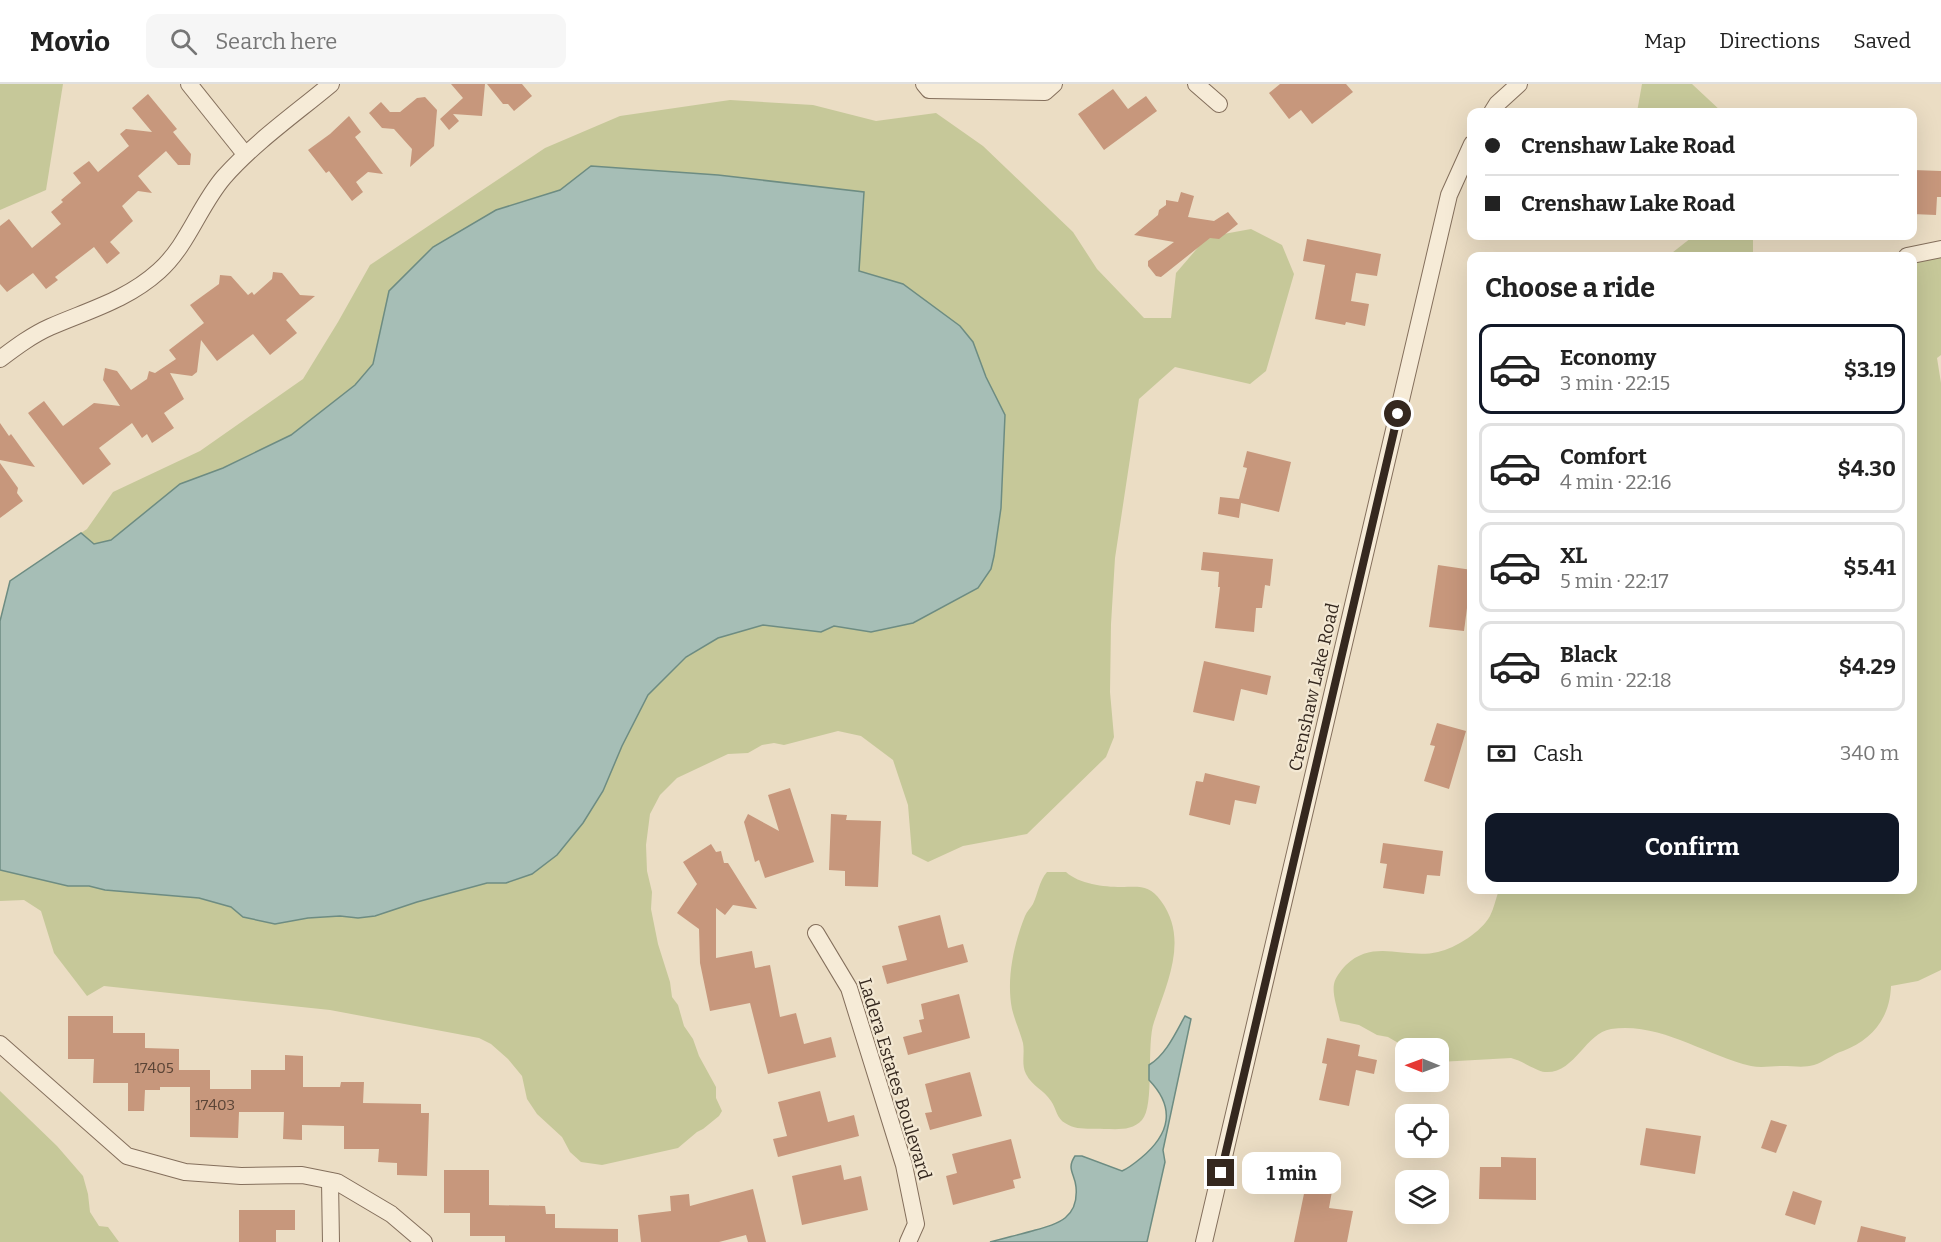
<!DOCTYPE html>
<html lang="en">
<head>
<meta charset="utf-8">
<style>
	:root { --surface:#fff; --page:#f6f6f6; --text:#222; --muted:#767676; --line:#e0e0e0; --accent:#111827 }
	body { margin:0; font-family:Bitter,serif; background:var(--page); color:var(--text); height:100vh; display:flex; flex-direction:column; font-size:22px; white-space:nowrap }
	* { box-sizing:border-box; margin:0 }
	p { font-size:20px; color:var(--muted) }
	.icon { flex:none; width:33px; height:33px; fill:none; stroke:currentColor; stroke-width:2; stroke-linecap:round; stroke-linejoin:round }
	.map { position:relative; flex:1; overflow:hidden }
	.side { position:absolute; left:1467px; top:168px; width:450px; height:642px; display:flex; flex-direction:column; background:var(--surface); border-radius:12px; box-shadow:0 6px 24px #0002 }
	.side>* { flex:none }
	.banner { position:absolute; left:1467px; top:24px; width:450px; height:132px; border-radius:12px; box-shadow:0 6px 24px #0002; display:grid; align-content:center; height:132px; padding:0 18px; background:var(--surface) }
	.needle { width:39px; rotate:271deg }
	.tools { position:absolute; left:1395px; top:954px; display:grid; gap:12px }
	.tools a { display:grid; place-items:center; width:54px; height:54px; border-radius:12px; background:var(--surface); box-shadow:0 6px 24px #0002; font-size:30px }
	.end { position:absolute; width:27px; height:27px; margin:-14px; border:8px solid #35281f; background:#fff; box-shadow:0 0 0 3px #fff }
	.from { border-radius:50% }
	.bubble { position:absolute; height:42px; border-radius:12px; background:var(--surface); box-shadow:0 6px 24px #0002; font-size:20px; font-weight:700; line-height:42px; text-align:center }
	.banner b { display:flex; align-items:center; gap:21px; height:57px; font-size:22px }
	.banner b+b { border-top:2px solid var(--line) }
	.banner i { width:15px; height:15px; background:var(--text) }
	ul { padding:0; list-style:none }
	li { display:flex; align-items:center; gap:18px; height:90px; margin:0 12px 9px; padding:0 6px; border:3px solid var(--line); border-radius:12px }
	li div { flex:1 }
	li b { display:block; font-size:22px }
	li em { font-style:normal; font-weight:700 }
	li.current { border-color:var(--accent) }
	li>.icon { width:54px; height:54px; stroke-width:1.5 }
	h2 { padding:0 18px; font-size:27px; line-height:72px }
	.pay { display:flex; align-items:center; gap:15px; height:66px; padding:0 18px; font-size:22px }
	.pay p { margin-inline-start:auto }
	.action { display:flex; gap:12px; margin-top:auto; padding:12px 18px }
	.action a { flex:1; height:69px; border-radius:12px; background:var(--accent); color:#fff; font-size:24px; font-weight:700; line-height:69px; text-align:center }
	header { display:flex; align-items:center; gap:36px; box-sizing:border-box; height:84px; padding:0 30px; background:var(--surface); border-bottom:2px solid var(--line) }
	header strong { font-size:28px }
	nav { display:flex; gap:33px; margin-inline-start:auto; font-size:21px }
	.search { width:420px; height:54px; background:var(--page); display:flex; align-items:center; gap:15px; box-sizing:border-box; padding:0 21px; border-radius:12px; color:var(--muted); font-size:22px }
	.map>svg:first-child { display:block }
</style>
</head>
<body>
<header>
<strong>Movio</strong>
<div class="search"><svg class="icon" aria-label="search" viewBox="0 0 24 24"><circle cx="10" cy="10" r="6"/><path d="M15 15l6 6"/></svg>Search here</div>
<nav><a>Map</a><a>Directions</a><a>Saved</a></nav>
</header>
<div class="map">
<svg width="1941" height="1158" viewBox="0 0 1941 1158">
	<rect width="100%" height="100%" fill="#ebddc4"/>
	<g fill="#c6c899">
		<path d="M0,0h63l-17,106 -46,20z"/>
		<path d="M1642,0h50l30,28h-85z"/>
		<path d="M730,16l83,5 63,16 60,-8 47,33 90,86 24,37 47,49h27l5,-45 31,-36 44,-8 31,16 12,29 -28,97 -16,13 -75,-17 -36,32 -24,159 -4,66 -1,68 4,45 -8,20 -79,77 -64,12 -35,16 -16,-8 -4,-49 -15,-45 -32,-24 -23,-5 -54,14 -10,-2 -12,2 -14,8 -20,1 -51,24 -17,17 -10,19 -4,31 1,26 5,21 -1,17 7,35 12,38 2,15 6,8 6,21 9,13 6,17 17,31v11l6,13 -3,5 -16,13 -6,3 -19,16 -76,17 -21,-3 -11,-10 -8,-15 -25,-23 -10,-15 -5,-23 -14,-17 -17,-15 -12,-6 -149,-28 -226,-24 -17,10 -33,-43 -13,-42 -17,-11 -24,1v-31l68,16h21l16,4 94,8 32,9 13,10 31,7 33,-6 32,-2 18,2 17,-2 42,-14 70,-19h19l26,-9 25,-19 26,-32 20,-32 19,-45 26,-51 38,-38 32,-19 45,-13 58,7 13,-6 37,6 42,-9 65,-35 13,-19 3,-13 7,-48 4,-93 -19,-38 -13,-35 -13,-16 -57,-42 -44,-13 4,-79 -145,-17 -126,-9 -32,24 -64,20 -107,81 -16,73 -18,21 -64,50 -68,33 -111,72 -18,4 -13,-11 6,-4 26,-37 87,-41 103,-72 35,-57 32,-57 175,-117 75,-32z"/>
		<path d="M1690,152h63v20h-85l23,-18z"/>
		<path d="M1941,173v98l-4,3 4,25v587l-23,11 -27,5c-1,32 -19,54 -48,65 -10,3 -19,11 -29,14 -10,3 -21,1 -31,1 -11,0 -22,2 -32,0 -47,-11 -90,-44 -140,-37 -26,4 -36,45 -66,43 -9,-1 -22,-11 -34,-14l-72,4 -1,-14h-31l-19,-11 -11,-2 -18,-10 -19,-4c-2,-11 -8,-26 -6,-37 1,-6 7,-14 12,-19 28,-27 60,-5 92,-13 18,-4 43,-20 52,-36 4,-8 6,-18 9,-26h413v-627z"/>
		<path d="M1047,788h19c13,12 38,15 55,15 18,0 28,-3 40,14 28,38 6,82 -7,121 -8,22 1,84 -12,98 -10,11 -24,9 -38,9 -13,-1 -27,2 -39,-6 -8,-4 -9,-15 -14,-22 -7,-11 -19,-15 -25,-27 -5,-10 -1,-20 -3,-31 -3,-11 -8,-22 -11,-34 -6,-31 2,-65 13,-93 2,-5 5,-7 8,-12 5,-10 6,-23 14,-32z"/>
		<path d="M0,1007l57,55 26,30 5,18 2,18 9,14 9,1 11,15h-119z"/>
	</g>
	<g fill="#a6beb6" stroke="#6d8c82" stroke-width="1.5">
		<path d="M591,82l127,9 146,17 -5,79 44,13 57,42 13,16 13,35 19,38 -4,93 -7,48 -3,13 -13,19 -65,35 -42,9 -37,-6 -13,6 -58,-7 -45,13 -32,19 -38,38 -26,51 -19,45 -20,32 -26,32 -25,19 -26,9h-19l-70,19 -42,14 -17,2 -18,-2 -32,2 -33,6 -32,-7 -12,-10 -32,-9 -94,-8 -16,-4h-21l-68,-16v-249l10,-40 71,-48 13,11 17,-4 69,-56 43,-16 68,-33 64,-50 18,-21 16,-73 44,-44 63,-37 64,-20z"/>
		<path d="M1185,932l6,3 -28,131 2,12 -18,80h-157c14,-4 28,-7 42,-11 25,-7 47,-12 44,-44 -1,-13 -10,-18 -1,-31h7l40,15c7,-3 13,-8 19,-13 29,-24 35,-50 8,-78v-15c17,-10 27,-33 36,-49z"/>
	</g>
	<g fill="#c7977c">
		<path d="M451,0h34l-3,32 -29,-2 6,7 -10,9 -9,-11 23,-21z"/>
		<path d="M487,0h35l10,12 -18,15 -6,-7h-5z"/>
		<path d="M1280,0h66l7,8 -41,32 -11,-14 -12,9 -20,-26z"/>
		<path d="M1113,5l15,20 18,-13 11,15 -53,39 -26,-36z"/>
		<path d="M148,10l29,35 -4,3 18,22 -1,11h-12l-12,-14 -28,25 14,17 -14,-2 -16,15 11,15 -23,21 10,11 -13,11 -13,-17 -39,30 3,3 -12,9 -13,-16 -26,19 -7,-8v-58l9,-7 23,29 29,-24 -10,-12 12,-10 -2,-2 20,-17 -8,-10 16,-12 9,11 31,-26 -9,-12 6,-5 26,3 -20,-24z"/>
		<path d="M425,13l12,13 -3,36 -24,21 2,-18 -18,-20 -12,-1 -13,-15 12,-11 9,10h10l17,-14z"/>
		<path d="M349,32l12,16 -6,5 28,37 -15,-2 -12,10 7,10 -11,9 -23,-30 -3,2 -18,-23 22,-16z"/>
		<path d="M1913,86l28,1v26h-4l-1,18 -24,-1z"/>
		<path d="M1181,108l13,4 -6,21 26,4 14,-9 10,12 -19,15 -9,-1 -49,39 -5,-1 -8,-10v-5l26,-19 -40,-7 24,-20 1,-5 7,-5v-5l12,2z"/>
		<path d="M1307,155l74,15 -4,22 -21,-3 -5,28 18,3 -4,22 -19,-4 -1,3 -30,-6 10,-54 -22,-4z"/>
		<path d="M273,188l9,1 18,22 15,1 -29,24 11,13 -27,22 -17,-21 -36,27 -16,-21 -4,32 -5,4 -22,-3 14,26 -20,14 10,15 -22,15 -5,-9 -5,4 -10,-15 -33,25 12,16 -28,21 -55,-72 16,-12 19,25 31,-23 26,3 -17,-26 2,-12 12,3 14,19 16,-11 2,-8 6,2 21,-14 -7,-9 35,-27 -14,-18 29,-21 1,-9 11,1 17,19 4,-3 2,3 18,-16z"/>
		<path d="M0,339l9,13 2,-2 24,33 -35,-7z"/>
		<path d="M1247,367l44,11 -12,50 -38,-9 -2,15 -21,-4 2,-17 19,2 8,-31 -4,-1z"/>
		<path d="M0,379l18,25 -1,5 6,8 -23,17z"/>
		<path d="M1203,468l70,7 -3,27 -5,-1 -3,23h-6l-2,24 -39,-4 5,-41h-2l1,-15 -18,-2z"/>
		<path d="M1438,481l34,5 -8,61 -35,-4z"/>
		<path d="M1204,577l67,15 -4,19 -26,-6 -7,32 -41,-9z"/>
		<path d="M1437,639l29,8 -17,58 -25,-8 11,-35 -5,-1z"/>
		<path d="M1205,689l55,13 -4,18 -21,-4 -5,25 -41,-10 7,-34 7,1z"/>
		<path d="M790,704l24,74 -49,16 -6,-18 -4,2 -11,-40 4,-8 31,17 -11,-36z"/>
		<path d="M831,730l16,1 -1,5 35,1 -3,66 -33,-1v-15l-16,-1z"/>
		<path d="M1383,759l60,8 -3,25 -13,-1 -3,19 -41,-6 4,-24 -7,-1z"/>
		<path d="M711,760l5,8 5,-1 3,12h4l29,46 -24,-4 -8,10 -9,-7v50l36,-7 3,17 15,-3 10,52 16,-4 8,31 27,-7 5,20 -68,17 -18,-71 -40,8 -10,-48 -1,-34 -22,-16 20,-29 -14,-22z"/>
		<path d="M940,831l8,33 15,-4 5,18 -81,22 -5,-18 25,-6 -9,-34z"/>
		<path d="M959,910l11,44 -62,17 -5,-18 19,-5 -3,-12 5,-1 -3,-15z"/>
		<path d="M68,932h45v17h32v15l34,1v21h31v19h41v-19h34v-15l18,1v31h37l1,-5h23l-1,21 58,1v9h8l-2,63 -30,-1v-12l-19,-1 1,-13h-35v-23l-42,-1v15l-19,-1 1,-27h-45l-1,26 -48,-1v-50h-30v3h-15l-1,21h-16v-28h-35l1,-24h-26z"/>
		<path d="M1327,954l33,7 -2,11 19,4 -3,14 -18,-4 -7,36 -30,-6 8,-36 -5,-1z"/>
		<path d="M970,988l12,44 -52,14 -5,-17 7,-1 -7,-28z"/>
		<path d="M820,1007l8,31 26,-7 5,21 -81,21 -5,-18 14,-3 -9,-34z"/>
		<path d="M1771,1036l16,5 -11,28 -15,-5z"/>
		<path d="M1646,1044l55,8 -6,38 -55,-9z"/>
		<path d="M1011,1055l10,39 -8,2 2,8 -62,17 -7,-29 11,-3 -5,-19z"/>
		<path d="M1501,1073l35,1v42l-57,-1 1,-32h21z"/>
		<path d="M841,1081l3,15 17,-4 7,34 -66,15 -10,-49z"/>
		<path d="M444,1086h45v35l56,1 1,8h9v14l63,1v13h-113v-6h-35v-23h-26z"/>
		<path d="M1306,1100l26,7 -3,17 24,3 -6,31h-53z"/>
		<path d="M753,1105l13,53h-18l-2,-7 -27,7h-78l-3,-27 33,-4 -1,-15 19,-2 1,12z"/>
		<path d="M1793,1107l29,10 -7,24 -30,-10z"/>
		<path d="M239,1126h56v20h-19v12h-37z"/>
		<path d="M1861,1142l45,11 -1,5h-48z"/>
	</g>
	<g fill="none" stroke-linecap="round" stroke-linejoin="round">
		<defs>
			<g id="minor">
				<path d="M189,0l56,70"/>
				<path d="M924,0l5,6 116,2 9,-8"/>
				<path d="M1196,0l23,20"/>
				<path d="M1492,28l5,-8 22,-20"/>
				<path d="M1907,172l34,-7"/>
				<path d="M0,275c16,-12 32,-24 50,-32 39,-17 77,-27 109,-56 29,-26 40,-65 65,-94 31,-35 71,-63 107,-93"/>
				<path d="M816,849l33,55 55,177 12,59 -8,18"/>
				<path d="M0,960l127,112 58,16 56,4 61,-1 35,7 54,32 33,28"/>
				<path d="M330,1097l1,61"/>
				<path d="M1204,1158l245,-1047 23,-51"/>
			</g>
		</defs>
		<use href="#minor" stroke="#846f5c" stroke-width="18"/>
		<use href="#minor" stroke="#f6ebd7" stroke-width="16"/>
	</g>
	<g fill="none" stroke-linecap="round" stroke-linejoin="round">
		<path stroke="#35281f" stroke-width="8" d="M1221,1089l177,-759"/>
	</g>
	<g text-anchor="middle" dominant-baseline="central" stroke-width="4.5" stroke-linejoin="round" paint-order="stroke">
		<g font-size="15" fill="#5a4436">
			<text x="154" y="984">17405</text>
			<text x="215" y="1021">17403</text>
		</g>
		<g font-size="18" fill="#35281f" stroke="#f3e8d3">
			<text transform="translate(1314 603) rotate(-77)">Crenshaw Lake Road</text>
			<text transform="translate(895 995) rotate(73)">Ladera Estates Boulevard</text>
		</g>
	</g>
</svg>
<div class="tools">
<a><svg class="needle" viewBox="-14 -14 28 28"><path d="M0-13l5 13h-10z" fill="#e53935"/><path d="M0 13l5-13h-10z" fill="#767676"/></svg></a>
<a><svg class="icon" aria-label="locate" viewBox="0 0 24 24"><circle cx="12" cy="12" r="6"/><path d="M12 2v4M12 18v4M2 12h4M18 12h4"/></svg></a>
<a><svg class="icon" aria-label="layers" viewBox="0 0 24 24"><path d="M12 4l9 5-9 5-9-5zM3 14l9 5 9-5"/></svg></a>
</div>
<i class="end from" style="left:1398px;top:330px"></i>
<i class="end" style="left:1221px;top:1089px"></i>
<div class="bubble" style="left:1242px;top:1068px;width:99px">1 min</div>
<div class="banner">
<b><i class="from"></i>Crenshaw Lake Road</b>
<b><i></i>Crenshaw Lake Road</b>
</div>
<section class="side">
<h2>Choose a ride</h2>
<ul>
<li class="current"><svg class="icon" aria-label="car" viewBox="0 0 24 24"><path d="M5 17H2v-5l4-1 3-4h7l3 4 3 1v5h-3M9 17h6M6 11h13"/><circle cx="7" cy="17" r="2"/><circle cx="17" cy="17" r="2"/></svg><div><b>Economy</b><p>3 min · 22:15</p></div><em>$3.19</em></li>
<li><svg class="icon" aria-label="car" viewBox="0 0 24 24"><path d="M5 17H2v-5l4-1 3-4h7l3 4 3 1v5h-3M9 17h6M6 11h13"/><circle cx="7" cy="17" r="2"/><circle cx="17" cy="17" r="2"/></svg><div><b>Comfort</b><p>4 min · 22:16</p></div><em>$4.30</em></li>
<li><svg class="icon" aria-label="car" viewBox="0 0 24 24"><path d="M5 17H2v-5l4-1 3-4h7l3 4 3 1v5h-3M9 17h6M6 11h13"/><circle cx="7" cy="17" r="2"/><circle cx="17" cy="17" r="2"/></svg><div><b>XL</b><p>5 min · 22:17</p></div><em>$5.41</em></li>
<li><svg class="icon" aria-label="car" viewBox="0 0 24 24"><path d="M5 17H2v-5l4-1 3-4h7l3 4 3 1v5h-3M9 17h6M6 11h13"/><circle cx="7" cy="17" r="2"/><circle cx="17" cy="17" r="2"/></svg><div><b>Black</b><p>6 min · 22:18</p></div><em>$4.29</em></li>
</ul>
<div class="pay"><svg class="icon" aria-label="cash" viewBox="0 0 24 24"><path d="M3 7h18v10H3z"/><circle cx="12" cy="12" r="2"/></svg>Cash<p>340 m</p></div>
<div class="action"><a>Confirm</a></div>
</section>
</div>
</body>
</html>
